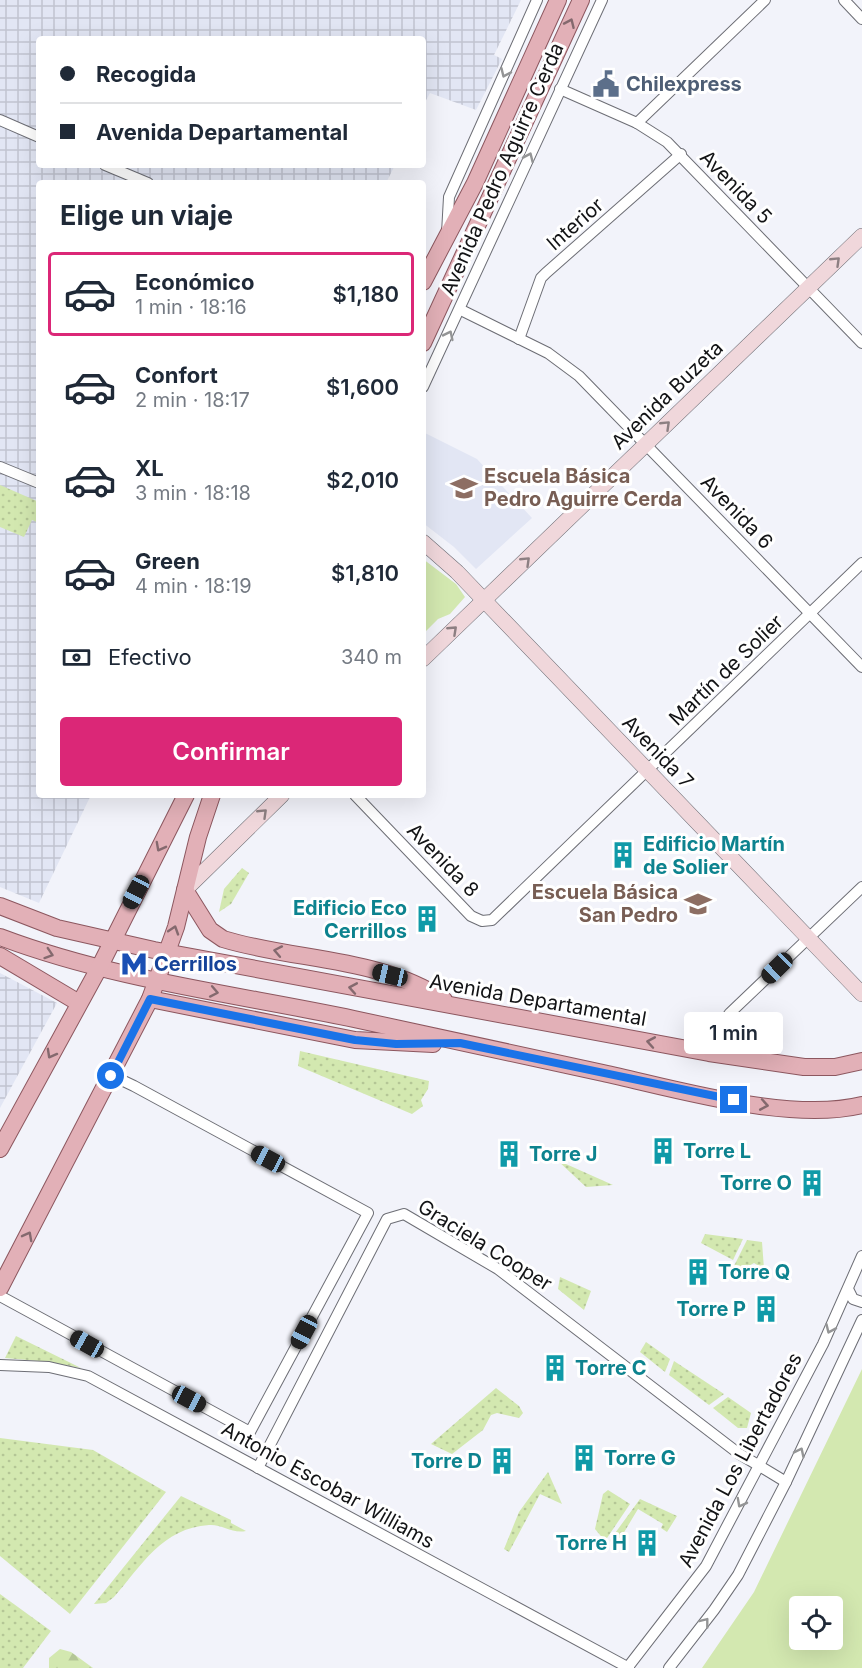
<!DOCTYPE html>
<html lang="es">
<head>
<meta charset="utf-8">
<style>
	:root { --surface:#fff; --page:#f2f2f3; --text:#1f2937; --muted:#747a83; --line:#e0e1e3; --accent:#db2777 }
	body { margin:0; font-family:Inter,sans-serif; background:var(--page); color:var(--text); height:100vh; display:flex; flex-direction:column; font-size:22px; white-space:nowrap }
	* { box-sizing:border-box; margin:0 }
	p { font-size:20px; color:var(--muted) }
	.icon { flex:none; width:33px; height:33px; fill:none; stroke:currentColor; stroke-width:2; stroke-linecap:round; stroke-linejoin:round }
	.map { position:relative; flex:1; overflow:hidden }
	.drawer { position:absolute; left:36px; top:180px; width:390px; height:618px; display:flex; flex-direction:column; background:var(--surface); border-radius:6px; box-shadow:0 6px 24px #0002 }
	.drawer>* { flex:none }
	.top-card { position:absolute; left:36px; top:36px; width:390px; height:132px; border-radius:6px; box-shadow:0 6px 24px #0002; display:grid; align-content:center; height:132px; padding:0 24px; background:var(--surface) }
	.buttons { position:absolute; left:789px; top:1596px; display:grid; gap:12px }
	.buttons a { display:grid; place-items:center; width:54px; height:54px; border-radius:6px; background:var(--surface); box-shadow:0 6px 24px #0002; font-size:30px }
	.end { position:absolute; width:27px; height:27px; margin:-14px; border:8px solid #1a73e8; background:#fff; box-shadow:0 0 0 3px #fff }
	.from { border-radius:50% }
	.bubble { position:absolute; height:42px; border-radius:6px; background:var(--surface); box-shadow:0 6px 24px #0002; font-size:20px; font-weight:600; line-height:42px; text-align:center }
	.car { position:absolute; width:18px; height:36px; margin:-18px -9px; border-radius:8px; box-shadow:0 0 4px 2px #0007; background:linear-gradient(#222 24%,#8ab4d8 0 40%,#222 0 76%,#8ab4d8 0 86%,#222 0) }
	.top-card b { display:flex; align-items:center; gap:21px; height:57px; font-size:22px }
	.top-card b+b { border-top:2px solid var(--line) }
	.top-card i { width:15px; height:15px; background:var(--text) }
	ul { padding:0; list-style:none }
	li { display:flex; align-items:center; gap:18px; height:84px; margin:0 12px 9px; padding:0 12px; border:3px solid transparent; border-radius:6px }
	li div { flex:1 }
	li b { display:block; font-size:22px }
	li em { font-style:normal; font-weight:600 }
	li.on { border-color:var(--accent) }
	li>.icon { width:54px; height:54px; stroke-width:1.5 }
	h2 { padding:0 24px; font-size:27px; line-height:72px }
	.pay { display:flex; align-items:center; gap:15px; height:66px; padding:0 24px; font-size:22px }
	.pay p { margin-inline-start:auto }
	.action { display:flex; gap:12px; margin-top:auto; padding:12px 24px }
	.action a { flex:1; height:69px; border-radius:6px; background:var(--accent); color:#fff; font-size:24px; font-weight:600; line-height:69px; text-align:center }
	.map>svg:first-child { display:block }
</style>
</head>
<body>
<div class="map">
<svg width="862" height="1668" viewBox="0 0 862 1668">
	<defs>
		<pattern id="industrial-grid" width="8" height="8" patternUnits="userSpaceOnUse" patternTransform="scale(1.5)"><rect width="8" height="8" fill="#e2e6f4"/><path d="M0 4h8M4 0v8" fill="none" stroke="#c1c4d0"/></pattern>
		<pattern id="grass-dots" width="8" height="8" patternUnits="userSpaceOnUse" patternTransform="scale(1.5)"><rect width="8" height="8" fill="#d3e8b0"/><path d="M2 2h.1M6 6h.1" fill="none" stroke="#b4c696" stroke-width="1.8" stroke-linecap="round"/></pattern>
		<pattern id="forest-firs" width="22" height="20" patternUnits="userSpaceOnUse" patternTransform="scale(1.5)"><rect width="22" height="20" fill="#d3e8b0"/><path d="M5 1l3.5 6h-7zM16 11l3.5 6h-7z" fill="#b4c696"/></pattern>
	</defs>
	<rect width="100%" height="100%" fill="#f2f3fa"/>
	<path fill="#e2e6f4" d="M423,432l54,27 55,59 -56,51 -22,-22 -31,-24z"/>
	<g fill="url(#industrial-grid)">
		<path d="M0,0h521l-27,55 8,4 -26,51 -46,-17 -7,13v-67h-384v126h356l-9,18h-347v612h52l-52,108 -39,-16z"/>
		<path d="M0,973l57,30 -57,105z"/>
	</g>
	<g fill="url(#grass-dots)">
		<path d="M0,485l39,17v21l-7,-3 -8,17 -24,-10z"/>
		<path d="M242,868l7,5 -18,31 -12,8 5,-23z"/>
		<path d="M300,1051l129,30 -1,8 -7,11 2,6 -11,8 -114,-48z"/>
		<path d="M557,1160l56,25 -27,2z"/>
		<path d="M705,1234l38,5 -10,21 -32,-17z"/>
		<path d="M747,1240l15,2 2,27 -10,-6 -26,15z"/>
		<path d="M560,1277l31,14 -7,19 -26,-21z"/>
		<path d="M16,1336l65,32 -31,-6 -45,-4z"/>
		<path d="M646,1342l24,17 -5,13 -25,-20z"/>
		<path d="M674,1361l50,33 -15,11 -40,-30z"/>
		<path d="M496,1388l23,18 4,7 -4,5 -22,-5 -6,2 -8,15 -31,24 -21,-10z"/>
		<path d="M728,1397l23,16 -4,15h-9l-25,-20z"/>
		<path d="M0,1438l93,12 73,42 -96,122 -70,-58z"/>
		<path d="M548,1472l14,32 -22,-10 -31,58 -5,-3 15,-37z"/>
		<path d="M608,1490l22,14 -25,37 -10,-12 8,-35z"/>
		<path d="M181,1496l50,24v3l15,8c-14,3 -24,-7 -37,-6 -47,3 -68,41 -95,72l-8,6 -12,1z"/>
		<path d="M640,1499l37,17 -10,16 -6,-4 2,-4 -25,-15 -24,40 -4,-9z"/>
		<path d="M0,1594l51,37 -28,37h-23z"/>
	</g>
	<path fill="url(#forest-firs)" d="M60,1649l11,3 22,16h-44v-10z"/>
	<g fill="#d3e8b0" fill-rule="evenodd">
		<path d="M423,559l33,25 9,13 -15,17 -12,5 -15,15z"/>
		<path d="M862,1369v299h-160l52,-76zM832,1606v34h-32v-34z"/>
	</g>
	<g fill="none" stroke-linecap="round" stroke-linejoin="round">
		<defs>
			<g id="street">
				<path d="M844,0l18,19"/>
				<path d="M560,89l77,34 30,19 195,201"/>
				<path d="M0,120l39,17"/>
				<path d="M637,123l128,-123"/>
				<path d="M105,165l43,18"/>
				<path d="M447,233l2,-36 88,-197"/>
				<path d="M461,310l87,43 31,23 283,291"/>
				<path d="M519,339l22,-61 5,-5 135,-119"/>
				<path d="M423,387l179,-387"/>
				<path d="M0,467l39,16"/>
				<path d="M355,795l116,121 11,5 10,-1 370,-357"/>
				<path d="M709,1053l9,-23 12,-17 132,-126"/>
				<path d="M848,1289l5,10 9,3"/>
				<path d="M0,1296l250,136 118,-219 -234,-127 -23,-11"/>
				<path d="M0,1365l49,2 39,9 541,292"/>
				<path d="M258,1468l129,-249 17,-5 94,55 240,184 48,29"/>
				<path d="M628,1667l78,-101 117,-222 39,-88"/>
				<path d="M669,1668l45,-58 24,-35 48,-93 76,-162"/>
			</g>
			<g id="secondary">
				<path d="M423,542l34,30 405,422"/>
				<path d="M423,659l439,-423"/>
				<path d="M185,890l97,-95"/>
			</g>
			<g id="primary">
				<path d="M423,282l52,-99 83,-183"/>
				<path d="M423,343l158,-343"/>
				<path d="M185,890l25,40 13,9c72,22 157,18 221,61"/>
				<path d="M0,906l57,22 97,22 555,103 95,14h31l27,-6"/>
				<path d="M0,937c114,43 235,57 354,82 83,18 166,36 249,54 73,16 187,50 259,32"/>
				<path d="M0,956l79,47"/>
				<path d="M150,999l205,41 78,4"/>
				<path d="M0,1149l99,-181 87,-173"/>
				<path d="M0,1288l150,-289 26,-72 22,-90 14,-42"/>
			</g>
		</defs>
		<use href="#street" stroke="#6d6e75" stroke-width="12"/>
		<use href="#secondary" stroke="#6d6e75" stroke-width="16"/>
		<use href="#primary" stroke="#8c575f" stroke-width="18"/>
		<use href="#street" stroke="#fff" stroke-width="10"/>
		<use href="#secondary" stroke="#f0d7db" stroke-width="15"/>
		<use href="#primary" stroke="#e2b0b7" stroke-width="16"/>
	</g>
	<defs><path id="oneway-chevron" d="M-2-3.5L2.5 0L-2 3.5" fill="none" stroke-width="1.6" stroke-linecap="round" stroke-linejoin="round" transform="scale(1.5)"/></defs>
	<g stroke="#84696e">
		<use href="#oneway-chevron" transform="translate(570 23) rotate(-66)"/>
		<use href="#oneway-chevron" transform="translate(160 847) rotate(118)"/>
		<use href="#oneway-chevron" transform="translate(174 930) rotate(-72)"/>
		<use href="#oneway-chevron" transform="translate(278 951) rotate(-169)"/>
		<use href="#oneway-chevron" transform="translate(49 954) rotate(18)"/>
		<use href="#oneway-chevron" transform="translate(353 988) rotate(-170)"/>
		<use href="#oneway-chevron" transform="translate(214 992) rotate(11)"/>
		<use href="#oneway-chevron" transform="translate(651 1042) rotate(-170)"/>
		<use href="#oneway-chevron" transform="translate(51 1054) rotate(119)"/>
		<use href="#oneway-chevron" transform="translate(764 1105) rotate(10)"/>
		<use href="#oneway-chevron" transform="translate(28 1236) rotate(-62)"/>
	</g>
	<g stroke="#949596">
		<use href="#oneway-chevron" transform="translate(505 73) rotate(114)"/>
		<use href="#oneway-chevron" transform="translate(529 157) rotate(-66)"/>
		<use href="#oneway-chevron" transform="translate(449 335) rotate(-64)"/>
		<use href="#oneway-chevron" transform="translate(830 1329) rotate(114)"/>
		<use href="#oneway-chevron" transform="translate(800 1452) rotate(-64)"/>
		<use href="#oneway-chevron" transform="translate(741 1503) rotate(118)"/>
		<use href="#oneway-chevron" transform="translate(705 1622) rotate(-52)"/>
	</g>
	<g stroke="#8c7f82">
		<use href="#oneway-chevron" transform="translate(836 261) rotate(-44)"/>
		<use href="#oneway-chevron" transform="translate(666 425) rotate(-44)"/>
		<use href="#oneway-chevron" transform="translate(526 561) rotate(-44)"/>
		<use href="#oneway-chevron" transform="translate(453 630) rotate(-43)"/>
		<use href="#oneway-chevron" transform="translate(263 813) rotate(-44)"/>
	</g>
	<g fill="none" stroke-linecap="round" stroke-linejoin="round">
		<path stroke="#1a73e8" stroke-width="8" d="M111,1076l39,-77 205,41 41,4 64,-1 274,57"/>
	</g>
	<defs>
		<symbol id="civic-bare" viewBox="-9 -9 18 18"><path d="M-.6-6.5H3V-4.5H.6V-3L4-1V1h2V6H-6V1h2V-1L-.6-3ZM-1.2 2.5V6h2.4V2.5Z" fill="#5c6f8a" stroke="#fff" stroke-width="2.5" paint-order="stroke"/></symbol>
		<symbol id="school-bare" viewBox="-9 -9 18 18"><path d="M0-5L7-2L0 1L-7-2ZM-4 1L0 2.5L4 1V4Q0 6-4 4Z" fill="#8d6e63" stroke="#fff" stroke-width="2.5" paint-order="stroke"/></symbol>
		<symbol id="building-bare" viewBox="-9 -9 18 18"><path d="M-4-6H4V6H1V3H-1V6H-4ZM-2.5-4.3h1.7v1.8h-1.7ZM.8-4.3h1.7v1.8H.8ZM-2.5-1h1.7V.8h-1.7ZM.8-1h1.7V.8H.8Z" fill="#0f9aa8" stroke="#fff" stroke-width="2.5" paint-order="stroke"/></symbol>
		<symbol id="metro-bare" viewBox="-9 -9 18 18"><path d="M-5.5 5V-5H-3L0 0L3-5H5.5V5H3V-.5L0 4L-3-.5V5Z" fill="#1a4fb4" stroke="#fff" stroke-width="2.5" paint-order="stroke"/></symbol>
	</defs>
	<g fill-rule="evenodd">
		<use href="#civic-bare" x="587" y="65" width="38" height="38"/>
		<use href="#school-bare" x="445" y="469" width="38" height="38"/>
		<use href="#building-bare" x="604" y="836" width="38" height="38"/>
		<use href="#school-bare" x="679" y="885" width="38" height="38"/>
		<use href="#building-bare" x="408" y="900" width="38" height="38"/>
		<use href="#metro-bare" x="115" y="945" width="38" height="38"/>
		<use href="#building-bare" x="644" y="1132" width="38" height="38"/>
		<use href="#building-bare" x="490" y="1135" width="38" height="38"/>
		<use href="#building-bare" x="793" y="1164" width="38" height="38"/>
		<use href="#building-bare" x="679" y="1253" width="38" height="38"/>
		<use href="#building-bare" x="747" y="1290" width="38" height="38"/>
		<use href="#building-bare" x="536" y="1349" width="38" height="38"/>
		<use href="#building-bare" x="565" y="1439" width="38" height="38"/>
		<use href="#building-bare" x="483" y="1442" width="38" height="38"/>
		<use href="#building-bare" x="628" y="1524" width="38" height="38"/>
	</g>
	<g text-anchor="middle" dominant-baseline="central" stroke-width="6" stroke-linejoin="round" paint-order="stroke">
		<g font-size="20" font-weight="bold" fill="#4e5e75" stroke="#fff" text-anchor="start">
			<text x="626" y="84">Chilexpress</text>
		</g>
		<g font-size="20" fill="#121315" stroke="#fff">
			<text transform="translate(502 169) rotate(-66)">Avenida Pedro Aguirre Cerda</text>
			<text transform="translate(736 187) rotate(46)">Avenida 5</text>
			<text transform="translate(575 224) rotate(-41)">Interior</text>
			<text transform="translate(667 395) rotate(-44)">Avenida Buzeta</text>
			<text transform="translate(737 512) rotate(46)">Avenida 6</text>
			<text transform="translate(726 670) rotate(-44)">Martín de Solier</text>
			<text transform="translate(658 752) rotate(46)">Avenida 7</text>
			<text transform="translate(443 860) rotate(46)">Avenida 8</text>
			<text transform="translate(538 1000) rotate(10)">Avenida Departamental</text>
			<text transform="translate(485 1245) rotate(32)">Graciela Cooper</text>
			<text transform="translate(740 1460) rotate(-62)">Avenida Los Libertadores</text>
			<text transform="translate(328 1485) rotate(29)">Antonio Escobar Williams</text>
		</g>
		<g font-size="20" font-weight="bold" fill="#785e54" stroke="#fff" text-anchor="start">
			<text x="484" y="476">Escuela Básica<tspan x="484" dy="23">Pedro Aguirre Cerda</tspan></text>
			<text x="678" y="892" text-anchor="end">Escuela Básica<tspan x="678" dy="23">San Pedro</tspan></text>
		</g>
		<g font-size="20" font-weight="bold" fill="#0d838f" stroke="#fff" text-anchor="start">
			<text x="643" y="844">Edificio Martín<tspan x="643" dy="23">de Solier</tspan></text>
			<text x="407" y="908" text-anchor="end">Edificio Eco<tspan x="407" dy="23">Cerrillos</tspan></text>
			<text x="683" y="1151">Torre L</text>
			<text x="529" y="1154">Torre J</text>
			<text x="792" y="1183" text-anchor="end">Torre O</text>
			<text x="718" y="1272">Torre Q</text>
			<text x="746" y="1309" text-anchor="end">Torre P</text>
			<text x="575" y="1368">Torre C</text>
			<text x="604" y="1458">Torre G</text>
			<text x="482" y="1461" text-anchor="end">Torre D</text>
			<text x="627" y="1543" text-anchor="end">Torre H</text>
		</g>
		<g font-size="20" font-weight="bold" fill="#164399" stroke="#fff" text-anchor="start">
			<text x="154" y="964">Cerrillos</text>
		</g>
	</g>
</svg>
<div class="buttons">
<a><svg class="icon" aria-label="locate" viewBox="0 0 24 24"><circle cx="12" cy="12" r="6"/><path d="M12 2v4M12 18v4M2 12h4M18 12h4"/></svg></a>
</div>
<i class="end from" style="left:111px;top:1076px"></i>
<i class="end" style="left:734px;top:1100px"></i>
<div class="bubble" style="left:684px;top:1012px;width:99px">1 min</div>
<i class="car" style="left:136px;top:892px;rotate:208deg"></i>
<i class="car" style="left:777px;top:968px;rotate:226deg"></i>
<i class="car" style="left:390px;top:975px;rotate:283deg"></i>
<i class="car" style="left:268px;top:1159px;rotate:298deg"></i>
<i class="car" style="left:304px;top:1332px;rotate:208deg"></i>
<i class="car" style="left:87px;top:1344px;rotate:299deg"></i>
<i class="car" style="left:189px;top:1399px;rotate:118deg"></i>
<div class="top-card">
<b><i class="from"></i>Recogida</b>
<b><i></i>Avenida Departamental</b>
</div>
<section class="drawer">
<h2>Elige un viaje</h2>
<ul>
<li class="on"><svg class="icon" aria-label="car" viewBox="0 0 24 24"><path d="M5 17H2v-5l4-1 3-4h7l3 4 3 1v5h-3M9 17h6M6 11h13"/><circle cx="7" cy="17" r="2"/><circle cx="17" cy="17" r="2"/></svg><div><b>Económico</b><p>1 min · 18:16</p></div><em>$1,180</em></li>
<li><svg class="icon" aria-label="car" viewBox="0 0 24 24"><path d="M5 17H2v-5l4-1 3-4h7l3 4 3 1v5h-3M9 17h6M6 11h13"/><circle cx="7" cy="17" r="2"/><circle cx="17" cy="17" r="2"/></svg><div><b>Confort</b><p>2 min · 18:17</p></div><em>$1,600</em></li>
<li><svg class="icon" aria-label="car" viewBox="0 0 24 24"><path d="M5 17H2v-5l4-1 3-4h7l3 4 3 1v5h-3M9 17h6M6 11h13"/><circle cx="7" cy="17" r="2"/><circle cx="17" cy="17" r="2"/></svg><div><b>XL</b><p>3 min · 18:18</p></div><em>$2,010</em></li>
<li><svg class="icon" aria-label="car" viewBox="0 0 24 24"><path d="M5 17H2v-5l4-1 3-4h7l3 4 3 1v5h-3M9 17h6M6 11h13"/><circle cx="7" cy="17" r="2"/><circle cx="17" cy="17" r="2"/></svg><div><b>Green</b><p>4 min · 18:19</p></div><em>$1,810</em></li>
</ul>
<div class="pay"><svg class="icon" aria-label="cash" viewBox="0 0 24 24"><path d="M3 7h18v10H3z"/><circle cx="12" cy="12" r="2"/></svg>Efectivo<p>340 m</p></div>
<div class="action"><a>Confirmar</a></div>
</section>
</div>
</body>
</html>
